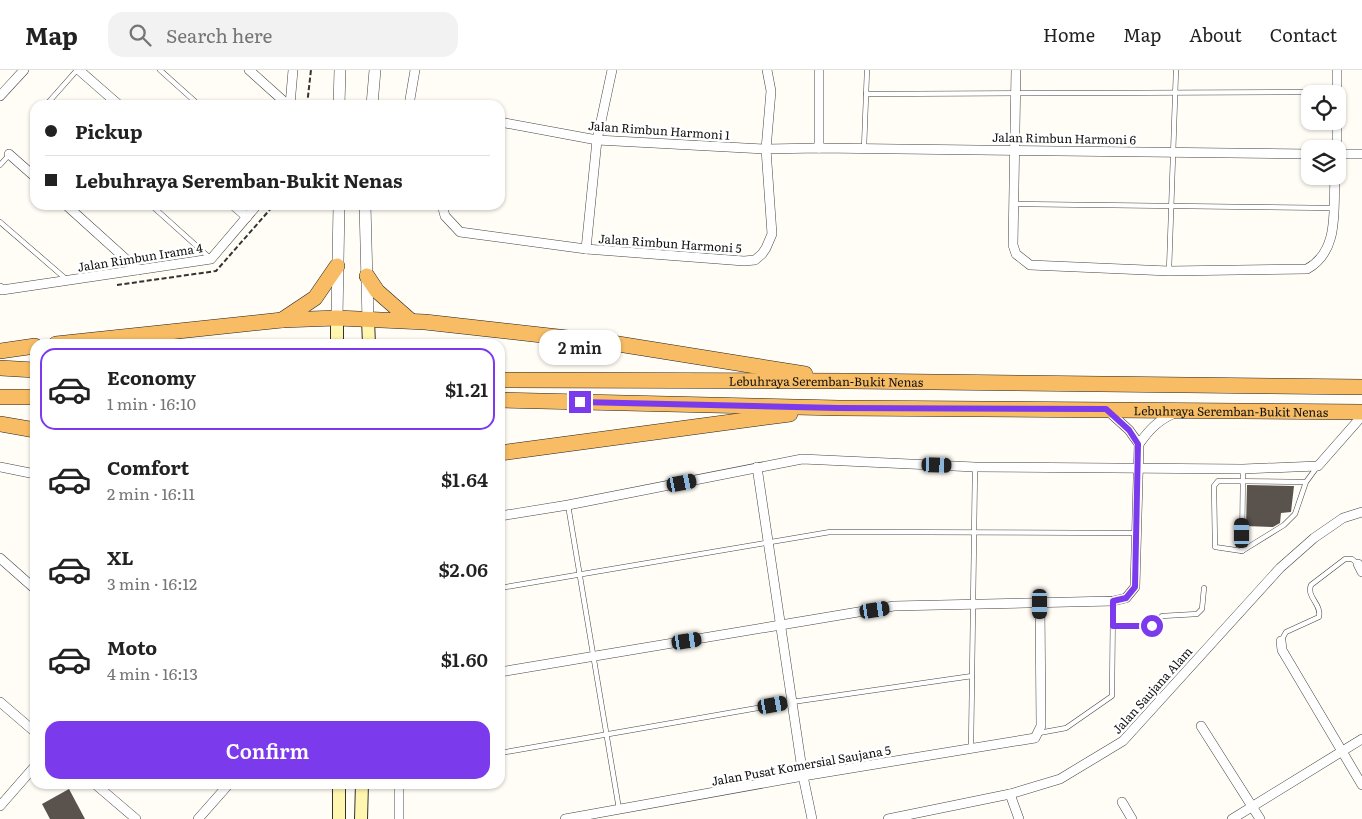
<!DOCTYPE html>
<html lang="en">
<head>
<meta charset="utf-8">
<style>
	:root { --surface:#fff; --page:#f2f2f2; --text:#222; --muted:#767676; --line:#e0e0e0; --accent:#7c3aed }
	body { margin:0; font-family:Literata,serif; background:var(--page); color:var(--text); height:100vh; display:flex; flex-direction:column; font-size:19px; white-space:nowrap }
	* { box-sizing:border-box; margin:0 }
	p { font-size:16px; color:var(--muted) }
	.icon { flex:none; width:28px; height:28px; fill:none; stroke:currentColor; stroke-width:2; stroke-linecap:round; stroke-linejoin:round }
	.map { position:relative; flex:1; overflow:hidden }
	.sheet { position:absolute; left:30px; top:269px; width:475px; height:450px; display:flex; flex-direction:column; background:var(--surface); border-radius:15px; box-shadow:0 1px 4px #0004 }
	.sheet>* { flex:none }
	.banner { position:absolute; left:30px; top:30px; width:475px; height:110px; border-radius:15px; box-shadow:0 1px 4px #0004; display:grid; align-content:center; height:110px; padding:0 15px; background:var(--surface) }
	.fabs { position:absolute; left:1301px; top:15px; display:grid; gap:10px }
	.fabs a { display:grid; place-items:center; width:45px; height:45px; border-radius:10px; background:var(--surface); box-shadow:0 1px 4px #0004; font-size:25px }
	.end { position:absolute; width:22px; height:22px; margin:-11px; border:6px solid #7c3aed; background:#fff; box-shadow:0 0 0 2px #fff }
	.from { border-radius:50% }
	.bubble { position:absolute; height:35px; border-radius:15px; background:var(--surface); box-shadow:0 1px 4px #0004; font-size:16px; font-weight:600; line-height:35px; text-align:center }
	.car { position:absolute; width:15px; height:30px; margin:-15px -8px; border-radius:6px; box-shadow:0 0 4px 1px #0007; background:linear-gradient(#222 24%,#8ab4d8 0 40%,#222 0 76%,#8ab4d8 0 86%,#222 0) }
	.banner b { display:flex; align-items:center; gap:18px; height:48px; font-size:19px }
	.banner b+b { border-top:1px solid var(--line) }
	.banner i { width:12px; height:12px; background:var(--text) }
	ul { padding:9px 0 0; list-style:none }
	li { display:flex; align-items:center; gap:15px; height:82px; margin:0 10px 8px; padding:0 5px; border:2px solid transparent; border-radius:15px }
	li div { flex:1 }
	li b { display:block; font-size:19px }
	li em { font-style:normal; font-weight:600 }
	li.on { border-color:var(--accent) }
	li>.icon { width:45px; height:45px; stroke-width:1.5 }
	.action { display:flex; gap:10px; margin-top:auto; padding:10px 15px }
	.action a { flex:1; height:58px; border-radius:15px; background:var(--accent); color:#fff; font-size:20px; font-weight:600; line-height:58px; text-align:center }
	header { display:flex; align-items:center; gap:30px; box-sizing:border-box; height:70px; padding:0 25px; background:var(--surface); border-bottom:1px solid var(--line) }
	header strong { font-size:24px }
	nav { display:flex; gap:28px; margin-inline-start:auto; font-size:18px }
	.search { width:350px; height:45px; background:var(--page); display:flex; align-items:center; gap:12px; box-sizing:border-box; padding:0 18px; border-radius:15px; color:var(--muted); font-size:19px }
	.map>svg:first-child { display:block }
</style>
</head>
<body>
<header>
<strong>Map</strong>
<div class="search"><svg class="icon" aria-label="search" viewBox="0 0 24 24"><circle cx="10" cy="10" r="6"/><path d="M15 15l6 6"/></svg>Search here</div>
<nav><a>Home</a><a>Map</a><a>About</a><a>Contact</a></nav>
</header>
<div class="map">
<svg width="1362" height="749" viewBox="0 0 1362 749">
	<rect width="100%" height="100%" fill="#fffdf5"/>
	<g fill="#5a524d">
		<path d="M1247,415l47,1 -3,26 -10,1 -1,10 -7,4 -27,-1z"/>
		<path d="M69,719l16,30h-35l-8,-15z"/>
	</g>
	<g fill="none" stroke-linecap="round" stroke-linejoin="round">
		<defs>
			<g id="service">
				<path d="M160,0l39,35"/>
				<path d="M866,24l471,-2"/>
				<path d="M46,35l31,-35"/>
				<path d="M864,78l3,-78"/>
				<path d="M0,95l9,-10"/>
				<path d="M1013,134l320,4"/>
				<path d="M151,135l59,53"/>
				<path d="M0,152l66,57"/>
				<path d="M1169,201l7,-201"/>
				<path d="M1306,412l-88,-1 -4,5 1,61 27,4 42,-26 11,-11 11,-32 11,-15"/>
				<path d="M568,435l51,304"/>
				<path d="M1242,481l1,-82"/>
				<path d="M500,518l330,-56 306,1"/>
				<path d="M1113,556h39l10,-10 35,-2 5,-5 2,-21"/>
				<path d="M1281,571l5,-9 33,-15c3,-13 -13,-20 -8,-32l34,-26h7l6,5"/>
				<path d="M1039,663l27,-5 46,-32 1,-95"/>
				<path d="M971,679l4,-282"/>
				<path d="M500,683l292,-51 180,-26"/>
			</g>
			<g id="minor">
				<path d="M79,0l40,35"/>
				<path d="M249,0l39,35"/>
				<path d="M1016,0l-3,175 3,9 14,11 139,6 138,-2c33,-18 26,-60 28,-93"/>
				<path d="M1337,24v-24"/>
				<path d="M0,26l24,-26"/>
				<path d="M290,35l3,-35"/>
				<path d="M409,35l6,-35"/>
				<path d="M500,52l97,18 169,9 53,-1 491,6"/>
				<path d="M819,78v-78"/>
				<path d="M1337,79v-28"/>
				<path d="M9,84l26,23"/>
				<path d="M1338,84h24"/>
				<path d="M66,135l72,65"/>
				<path d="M233,135l14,12"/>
				<path d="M442,135l3,11 15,16 126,17 158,12 11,-1 7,-6 4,-6 6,-14 -6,-85 5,-58 -4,-21"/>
				<path d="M586,179l11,-109 15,-70"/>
				<path d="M0,218l2,2 209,-31 46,-54"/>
				<path d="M1139,374c10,-14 19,-24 36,-31"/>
				<path d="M0,397l35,7"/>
				<path d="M757,397l46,309 9,43"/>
				<path d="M500,446l68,-11 234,-46 173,8 268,2 75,-3 44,-50"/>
				<path d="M0,488l35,31"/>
				<path d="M1358,494l4,8"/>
				<path d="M1281,571l1,9 80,135"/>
				<path d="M500,602l394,-66 219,-5 13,-3 9,-11 4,-143 -10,-14 -21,-19"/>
				<path d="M0,632l35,30"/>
				<path d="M1201,656l59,93"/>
				<path d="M95,714l41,35"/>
				<path d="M399,714v35"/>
				<path d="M1010,724l9,25"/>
				<path d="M1122,732l10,17"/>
				<path d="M0,736l35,-40"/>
				<path d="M198,749l31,-35"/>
				<path d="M565,749l238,-43 232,-38 6,-12 -1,-122"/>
				<path d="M888,749l122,-25 50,-15 63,-38 157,-173 34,-30 29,-20 19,-6"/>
				<path d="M1232,749l130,-80"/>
			</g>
			<g id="tertiary">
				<path d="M339,35l1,-35"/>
				<path d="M372,35l3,-35"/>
				<path d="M365,135l3,115"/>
				<path d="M337,248l2,-113"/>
			</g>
			<g id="secondary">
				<path d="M337,248v26"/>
				<path d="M368,250l1,24"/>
				<path d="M339,714v35"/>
				<path d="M361,749l1,-35"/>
			</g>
			<g id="trunk">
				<path d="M367,206l10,15 34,30"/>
				<path d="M282,250l33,-22 22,-32"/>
				<path d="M56,274l226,-24 55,-2 88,4 187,21 193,31"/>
				<path d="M0,281l35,-5"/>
				<path d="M0,298l35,2"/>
				<path id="s1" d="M500,310l351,1 511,6"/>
				<path d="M0,327h35"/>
				<path id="s2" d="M500,330l339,8 523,4"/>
				<path d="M0,354l35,6"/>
				<path d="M500,383l290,-39"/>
			</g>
		</defs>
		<use href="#service" stroke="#444" stroke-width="5.5"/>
		<use href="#minor" stroke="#444" stroke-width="10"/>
		<use href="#tertiary" stroke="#444" stroke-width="12"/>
		<use href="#secondary" stroke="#333" stroke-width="14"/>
		<use href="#trunk" stroke="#222" stroke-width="16"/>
		<g stroke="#333" stroke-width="2" stroke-dasharray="5 2.5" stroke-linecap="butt">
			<path d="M307,35l4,-35"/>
			<path d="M117,215l99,-14 58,-66"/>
		</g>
		<use href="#service" stroke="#fff" stroke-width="4.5"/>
		<use href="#minor" stroke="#fff" stroke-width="9"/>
		<use href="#tertiary" stroke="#fff" stroke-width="11"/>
		<use href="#secondary" stroke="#fff6b0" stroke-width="12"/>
		<use href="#trunk" stroke="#f7bc64" stroke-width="15"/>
	</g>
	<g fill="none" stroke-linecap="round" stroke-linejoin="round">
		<path stroke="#7c3aed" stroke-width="6" d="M580,332l258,6 268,1 23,21 9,14 -3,143 -9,11 -13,3v25h39"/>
	</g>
	<g text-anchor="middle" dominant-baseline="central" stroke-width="5" stroke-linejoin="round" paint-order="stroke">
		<g font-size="12" fill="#111" stroke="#fff">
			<text transform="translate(659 60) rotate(4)">Jalan Rimbun Harmoni 1</text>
			<text transform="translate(1064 68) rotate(1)">Jalan Rimbun Harmoni 6</text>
			<text transform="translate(670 173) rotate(4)">Jalan Rimbun Harmoni 5</text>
			<text transform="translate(140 187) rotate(-9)">Jalan Rimbun Irama 4</text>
			<text stroke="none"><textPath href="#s1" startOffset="326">Lebuhraya Seremban-Bukit Nenas</textPath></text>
			<text stroke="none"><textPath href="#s2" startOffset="731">Lebuhraya Seremban-Bukit Nenas</textPath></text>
			<text transform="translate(1152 620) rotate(-48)">Jalan Saujana Alam</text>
			<text transform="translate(801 695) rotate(-10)">Jalan Pusat Komersial Saujana 5</text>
		</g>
	</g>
</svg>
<div class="fabs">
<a><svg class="icon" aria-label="locate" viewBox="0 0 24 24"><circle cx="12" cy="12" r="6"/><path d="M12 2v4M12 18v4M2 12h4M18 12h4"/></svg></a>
<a><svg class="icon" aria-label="layers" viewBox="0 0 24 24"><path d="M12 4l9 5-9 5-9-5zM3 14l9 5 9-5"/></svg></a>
</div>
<i class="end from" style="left:1152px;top:556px"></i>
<i class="end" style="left:580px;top:332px"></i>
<div class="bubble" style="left:539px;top:260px;width:82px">2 min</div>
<i class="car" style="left:937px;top:395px;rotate:92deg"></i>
<i class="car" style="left:682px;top:413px;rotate:79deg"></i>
<i class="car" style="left:1242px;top:463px;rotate:0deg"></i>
<i class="car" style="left:1040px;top:534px;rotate:180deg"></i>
<i class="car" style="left:875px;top:540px;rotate:81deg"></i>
<i class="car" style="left:687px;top:571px;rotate:81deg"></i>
<i class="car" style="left:773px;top:635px;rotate:80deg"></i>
<div class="banner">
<b><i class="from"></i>Pickup</b>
<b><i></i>Lebuhraya Seremban-Bukit Nenas</b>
</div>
<section class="sheet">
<ul>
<li class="on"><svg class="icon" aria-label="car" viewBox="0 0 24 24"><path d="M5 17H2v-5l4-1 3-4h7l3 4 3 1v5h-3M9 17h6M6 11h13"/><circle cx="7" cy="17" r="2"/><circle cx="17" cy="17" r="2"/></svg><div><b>Economy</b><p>1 min · 16:10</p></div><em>$1.21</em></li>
<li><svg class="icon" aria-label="car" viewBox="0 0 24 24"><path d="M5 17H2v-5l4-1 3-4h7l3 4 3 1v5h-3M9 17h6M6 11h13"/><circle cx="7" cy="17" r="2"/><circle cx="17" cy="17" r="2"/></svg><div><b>Comfort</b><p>2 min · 16:11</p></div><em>$1.64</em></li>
<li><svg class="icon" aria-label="car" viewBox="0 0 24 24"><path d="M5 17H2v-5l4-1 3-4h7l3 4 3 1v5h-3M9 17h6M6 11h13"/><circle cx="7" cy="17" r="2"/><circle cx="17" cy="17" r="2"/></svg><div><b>XL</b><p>3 min · 16:12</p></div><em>$2.06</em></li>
<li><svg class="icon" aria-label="car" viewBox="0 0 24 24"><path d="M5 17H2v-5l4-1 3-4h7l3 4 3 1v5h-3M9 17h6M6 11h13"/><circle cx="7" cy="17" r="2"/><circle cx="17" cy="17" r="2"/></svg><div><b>Moto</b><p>4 min · 16:13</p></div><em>$1.60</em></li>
</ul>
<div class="action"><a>Confirm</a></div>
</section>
</div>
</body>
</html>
